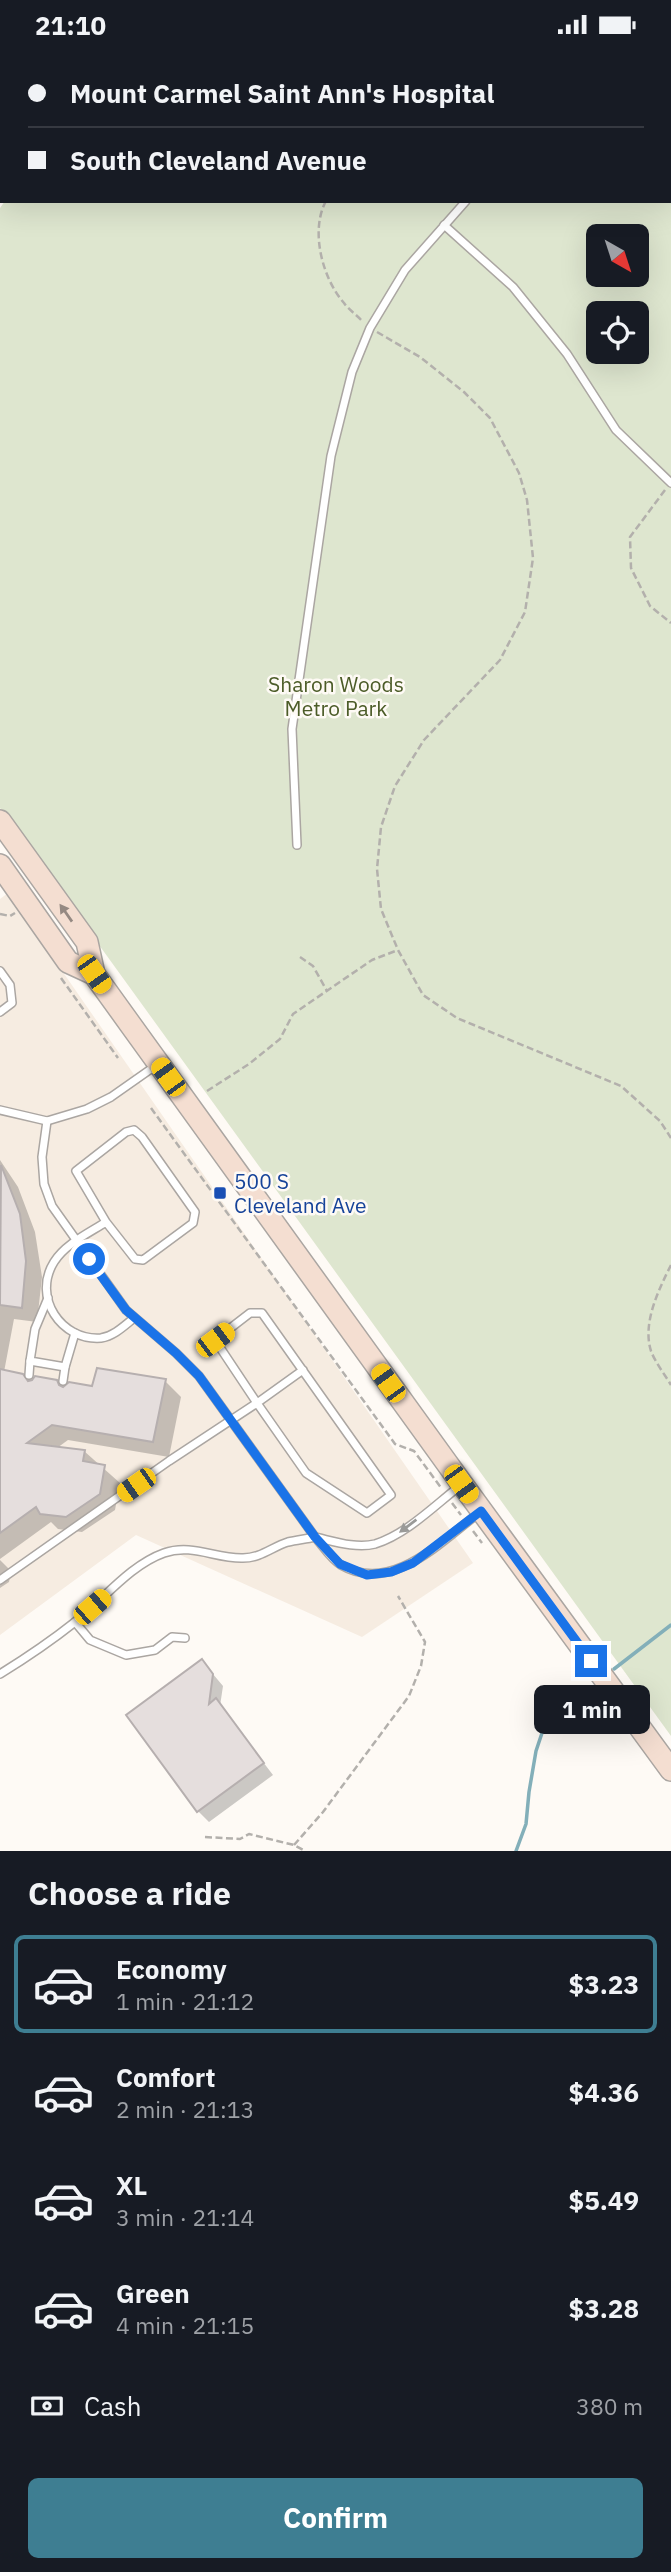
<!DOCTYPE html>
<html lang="en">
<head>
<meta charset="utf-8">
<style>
	:root { --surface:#171b24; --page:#242831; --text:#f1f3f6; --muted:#9ea1a6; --line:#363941; --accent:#3e7e92 }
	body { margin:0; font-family:"IBM Plex Sans",sans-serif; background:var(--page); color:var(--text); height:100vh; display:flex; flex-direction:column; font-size:26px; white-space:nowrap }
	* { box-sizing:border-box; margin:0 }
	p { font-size:23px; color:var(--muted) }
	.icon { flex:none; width:38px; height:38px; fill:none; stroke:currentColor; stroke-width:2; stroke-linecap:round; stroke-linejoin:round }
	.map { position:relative; height:1802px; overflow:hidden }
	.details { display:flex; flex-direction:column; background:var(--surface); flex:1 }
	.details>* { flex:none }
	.hud { position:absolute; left:0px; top:0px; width:672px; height:154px; box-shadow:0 7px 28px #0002; display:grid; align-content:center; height:154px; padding:0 28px; background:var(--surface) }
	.needle { width:46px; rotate:141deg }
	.tools { position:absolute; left:586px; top:175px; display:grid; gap:14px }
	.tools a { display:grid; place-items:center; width:63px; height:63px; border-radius:10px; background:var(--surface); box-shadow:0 7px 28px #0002; font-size:35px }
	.end { position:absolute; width:32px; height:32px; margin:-16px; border:9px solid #1a73e8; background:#fff; box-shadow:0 0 0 4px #fff }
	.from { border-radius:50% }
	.bubble { position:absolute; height:49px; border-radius:10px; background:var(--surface); box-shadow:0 7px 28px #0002; font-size:23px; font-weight:700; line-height:49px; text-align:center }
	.car { position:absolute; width:21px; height:42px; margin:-21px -10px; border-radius:9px; box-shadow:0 0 5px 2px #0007; background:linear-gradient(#f5c518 24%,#345 0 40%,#f5c518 0 76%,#345 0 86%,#f5c518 0) }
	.hud b { display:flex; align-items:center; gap:24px; height:66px; font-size:26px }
	.hud b+b { border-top:2px solid var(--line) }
	.hud i { width:18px; height:18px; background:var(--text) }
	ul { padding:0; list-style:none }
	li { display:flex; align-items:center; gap:21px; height:98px; margin:0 14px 10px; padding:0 14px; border:4px solid transparent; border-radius:10px }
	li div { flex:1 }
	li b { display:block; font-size:26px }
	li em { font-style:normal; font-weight:700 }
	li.selected { border-color:var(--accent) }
	li>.icon { width:63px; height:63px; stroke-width:1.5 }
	h2 { padding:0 28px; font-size:32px; line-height:84px }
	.pay { display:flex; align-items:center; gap:18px; height:77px; padding:0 28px; font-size:26px }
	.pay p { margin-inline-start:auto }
	.primary-button { display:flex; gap:14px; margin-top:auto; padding:14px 28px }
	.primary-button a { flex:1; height:80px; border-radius:10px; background:var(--accent); color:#fff; font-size:28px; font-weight:700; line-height:80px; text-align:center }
	.status { display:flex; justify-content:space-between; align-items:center; height:49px; padding:0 35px; background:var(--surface); direction:ltr }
	.status svg { height:19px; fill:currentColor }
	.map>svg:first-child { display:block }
</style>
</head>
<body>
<div class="status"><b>21:10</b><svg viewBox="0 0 49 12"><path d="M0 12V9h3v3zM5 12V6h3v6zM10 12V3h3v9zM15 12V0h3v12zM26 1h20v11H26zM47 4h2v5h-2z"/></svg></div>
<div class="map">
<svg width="671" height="1802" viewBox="0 0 671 1802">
	<rect width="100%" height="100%" fill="#fefaf5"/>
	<path fill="#f6ece1" d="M8,844l465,670 -111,74 -226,-102 -136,100v-736z"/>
	<path fill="#dee6cf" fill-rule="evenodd" d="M123,0h548v1687l-671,-928v-600l5,-7h665v-150h-548zM598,187h39v39h-39zM598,264h39v39h-39z"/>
	<g fill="#0003">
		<path d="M0,1111l18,27 17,45 7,45 -5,45 -23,-3 -10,53 25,11 27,-1 7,7 102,-8 16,16 -12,60 -101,-17 -11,8 27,3 36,32 -5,27 -33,22 -24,-3 -7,-7 -51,37z"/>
		<path d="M0,1511l11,11 -2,11 -9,6z"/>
		<path d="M202,1612l21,25 -3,20 53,69 -64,47 -11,-11 -69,-96z"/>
	</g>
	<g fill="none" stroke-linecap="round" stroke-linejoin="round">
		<g stroke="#83afb9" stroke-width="3.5">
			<path d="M614,1620l57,-44"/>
			<path d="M516,1802l10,-27 3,-32 7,-41 9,-27 40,-32"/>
		</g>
	</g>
	<g fill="#e5dedd" stroke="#b6afaf" stroke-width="2">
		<path d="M1,1116l19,49 6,47 -4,47 -22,-3z"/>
		<path d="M97,1319l69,11 -13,63 -101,-17 -25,18 58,7 -2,11 22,4 -5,29 -34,23 -26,-3 -4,-7 -36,26v-164l23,5 5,7 4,-1 3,-4 22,4 2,5 4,2 6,-5 23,4z"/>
		<path d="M202,1610l11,15 -4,30 7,-6 48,65 -67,49 -71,-97z"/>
	</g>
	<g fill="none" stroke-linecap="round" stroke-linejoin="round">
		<defs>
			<g id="lane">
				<path d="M670,29h1"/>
				<path d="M444,176l69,62 54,67 49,76 55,53"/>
				<path d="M297,796l-5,-116 39,-273 21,-84 18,-44 35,-58 61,-69"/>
				<path d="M0,922l10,14 2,18 -12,9"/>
				<path d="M0,1061l47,11 40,-12 24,-12 47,-33"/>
				<path d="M106,1173l29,37 8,1 50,-37 2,-11 -53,-75 -8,-7 -8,2 -50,39 30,51c-17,11 -41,22 -52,40 -22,35 7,79 47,76 13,-2 23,-12 33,-20"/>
				<path d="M48,1249l-13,31 -5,32 35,6 10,-34"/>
				<path d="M29,1326l1,-14"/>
				<path d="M63,1332l2,-14"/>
				<path d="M461,1436c-26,20 -54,49 -86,59 -19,5 -42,-3 -60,-7 8,9 16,22 26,28 51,30 100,-24 138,-52"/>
				<path d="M0,1531l169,-119 88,-58 49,70 61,40 24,-18c-43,-61 -86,-122 -129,-182h-12l-35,27 42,63 46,-33"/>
				<path d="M75,1573l15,18 36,15 29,-5 17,-13 13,1"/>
				<path d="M0,1625c26,-16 51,-33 75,-52 28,-22 55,-57 89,-69 28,-10 52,6 79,5 18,0 29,-11 45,-16 9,-2 18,-3 27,-5l-116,-161 -23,-23 -50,-43 -74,-104 -8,-22 -2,-27 5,-36"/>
			</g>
			<path id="street" d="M0,47l2,1"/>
			<g id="secondary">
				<path d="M66,2l2,-2"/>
				<path d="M0,72l2,-1"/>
				<path d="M0,121l2,-3"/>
				<path d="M0,772l87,121 7,32 36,50 332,460 209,286"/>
				<path d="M0,816l68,97 26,12"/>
			</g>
		</defs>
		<use href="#lane" stroke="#aba6a2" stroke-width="10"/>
		<use href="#street" stroke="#aba6a2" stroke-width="17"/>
		<use href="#secondary" stroke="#aba6a2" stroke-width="24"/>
		<g stroke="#b3b0ac" stroke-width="2.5" stroke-dasharray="7 3.5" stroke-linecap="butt">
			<path d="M453,2l1,-2"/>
			<path d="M326,152c-16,29 -4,77 18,102 5,7 13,12 19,19"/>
			<path d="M377,283l43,25 44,35 26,26 29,55 8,27 6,58 -8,54 -25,48 -76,80 -29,46 -14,41 -4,42 4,40 17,41 25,45 34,23 164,68 39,35 11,17"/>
			<path d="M665,441l-35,47 1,31 19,38 21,17"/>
			<path d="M0,865l10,2 5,-3"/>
			<path d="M300,908l13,9 14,25"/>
			<path d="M61,929l57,80"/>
			<path d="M207,1042l42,-27 31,-25 13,-25 79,-54 26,-10"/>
			<path d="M151,1059l244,336 19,7 28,38"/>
			<path d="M671,1216c-12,24 -29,58 -20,86 4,11 14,24 20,34"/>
			<path d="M452,1454l9,12"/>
			<path d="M473,1482l9,12"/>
			<path d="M205,1788l35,2 9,-5 45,11 11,6"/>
			<path d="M294,1796l29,-33 86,-116 12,-30 4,-24 -27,-46"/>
		</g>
		<use href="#lane" stroke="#fff" stroke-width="7"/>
		<use href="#street" stroke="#fff" stroke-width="14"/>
		<use href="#secondary" stroke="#f4ded1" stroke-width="21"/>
	</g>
	<defs><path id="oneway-solid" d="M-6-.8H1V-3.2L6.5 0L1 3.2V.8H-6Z" transform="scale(1.75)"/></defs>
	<use fill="#958982" href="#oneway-solid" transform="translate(66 864) rotate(-125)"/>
	<use fill="#9a9a98" href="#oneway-solid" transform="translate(408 1477) rotate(143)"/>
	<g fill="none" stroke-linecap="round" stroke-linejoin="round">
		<path stroke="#1a73e8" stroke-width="9" d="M89,1210l37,51 50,43 23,23 116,161 25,27 27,11 24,-3 22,-9 68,-52 110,150"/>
	</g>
	<rect fill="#1a4fb4" stroke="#fefaf5" stroke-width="2.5" x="213" y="1137" width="14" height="14" rx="3.5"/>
	<g text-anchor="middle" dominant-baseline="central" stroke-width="5" stroke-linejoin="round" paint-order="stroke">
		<g font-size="21" fill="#4c5c28" stroke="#fefaf5">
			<text x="336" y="635">Sharon Woods<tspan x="336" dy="24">Metro Park</tspan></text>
		</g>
		<g font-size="21" fill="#164399" stroke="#fefaf5" text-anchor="start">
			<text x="234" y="1132">500 S<tspan x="234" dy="24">Cleveland Ave</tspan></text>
		</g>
	</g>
</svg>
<div class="tools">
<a><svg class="needle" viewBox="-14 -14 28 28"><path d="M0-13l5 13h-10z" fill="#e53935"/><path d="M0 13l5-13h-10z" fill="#9ea1a6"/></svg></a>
<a><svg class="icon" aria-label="locate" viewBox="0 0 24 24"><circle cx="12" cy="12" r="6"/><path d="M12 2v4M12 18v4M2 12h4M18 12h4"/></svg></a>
</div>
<i class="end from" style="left:89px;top:1210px"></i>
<i class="end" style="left:591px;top:1612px"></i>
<div class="bubble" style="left:534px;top:1636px;width:116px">1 min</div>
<i class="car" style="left:94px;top:925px;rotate:145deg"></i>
<i class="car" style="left:168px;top:1028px;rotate:324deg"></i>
<i class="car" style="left:215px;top:1291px;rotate:53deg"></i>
<i class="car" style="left:388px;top:1334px;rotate:324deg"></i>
<i class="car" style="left:461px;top:1435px;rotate:144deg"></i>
<i class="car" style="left:136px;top:1436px;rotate:235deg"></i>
<i class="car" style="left:92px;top:1558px;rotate:49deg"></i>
<div class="hud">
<b><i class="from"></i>Mount Carmel Saint Ann's Hospital</b>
<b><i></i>South Cleveland Avenue</b>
</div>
</div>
<section class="details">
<h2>Choose a ride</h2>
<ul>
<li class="selected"><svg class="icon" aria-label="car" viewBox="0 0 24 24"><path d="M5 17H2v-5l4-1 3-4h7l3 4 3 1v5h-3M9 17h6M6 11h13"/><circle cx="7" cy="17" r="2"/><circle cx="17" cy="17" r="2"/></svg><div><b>Economy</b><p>1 min · 21:12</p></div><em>$3.23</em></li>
<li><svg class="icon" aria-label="car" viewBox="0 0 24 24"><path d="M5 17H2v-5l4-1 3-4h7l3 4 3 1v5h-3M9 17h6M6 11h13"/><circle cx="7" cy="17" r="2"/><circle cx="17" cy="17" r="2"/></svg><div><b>Comfort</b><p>2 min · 21:13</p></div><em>$4.36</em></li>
<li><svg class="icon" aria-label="car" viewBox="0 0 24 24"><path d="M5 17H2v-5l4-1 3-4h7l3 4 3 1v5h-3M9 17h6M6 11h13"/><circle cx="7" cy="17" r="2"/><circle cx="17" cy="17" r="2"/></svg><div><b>XL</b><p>3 min · 21:14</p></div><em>$5.49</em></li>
<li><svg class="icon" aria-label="car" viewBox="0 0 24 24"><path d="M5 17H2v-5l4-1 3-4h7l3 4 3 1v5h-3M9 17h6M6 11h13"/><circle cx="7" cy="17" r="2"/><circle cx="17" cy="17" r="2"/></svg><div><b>Green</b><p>4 min · 21:15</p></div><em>$3.28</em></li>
</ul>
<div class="pay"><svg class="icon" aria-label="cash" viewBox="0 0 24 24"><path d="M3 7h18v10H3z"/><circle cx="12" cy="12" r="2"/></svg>Cash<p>380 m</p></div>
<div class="primary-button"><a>Confirm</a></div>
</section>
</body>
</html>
